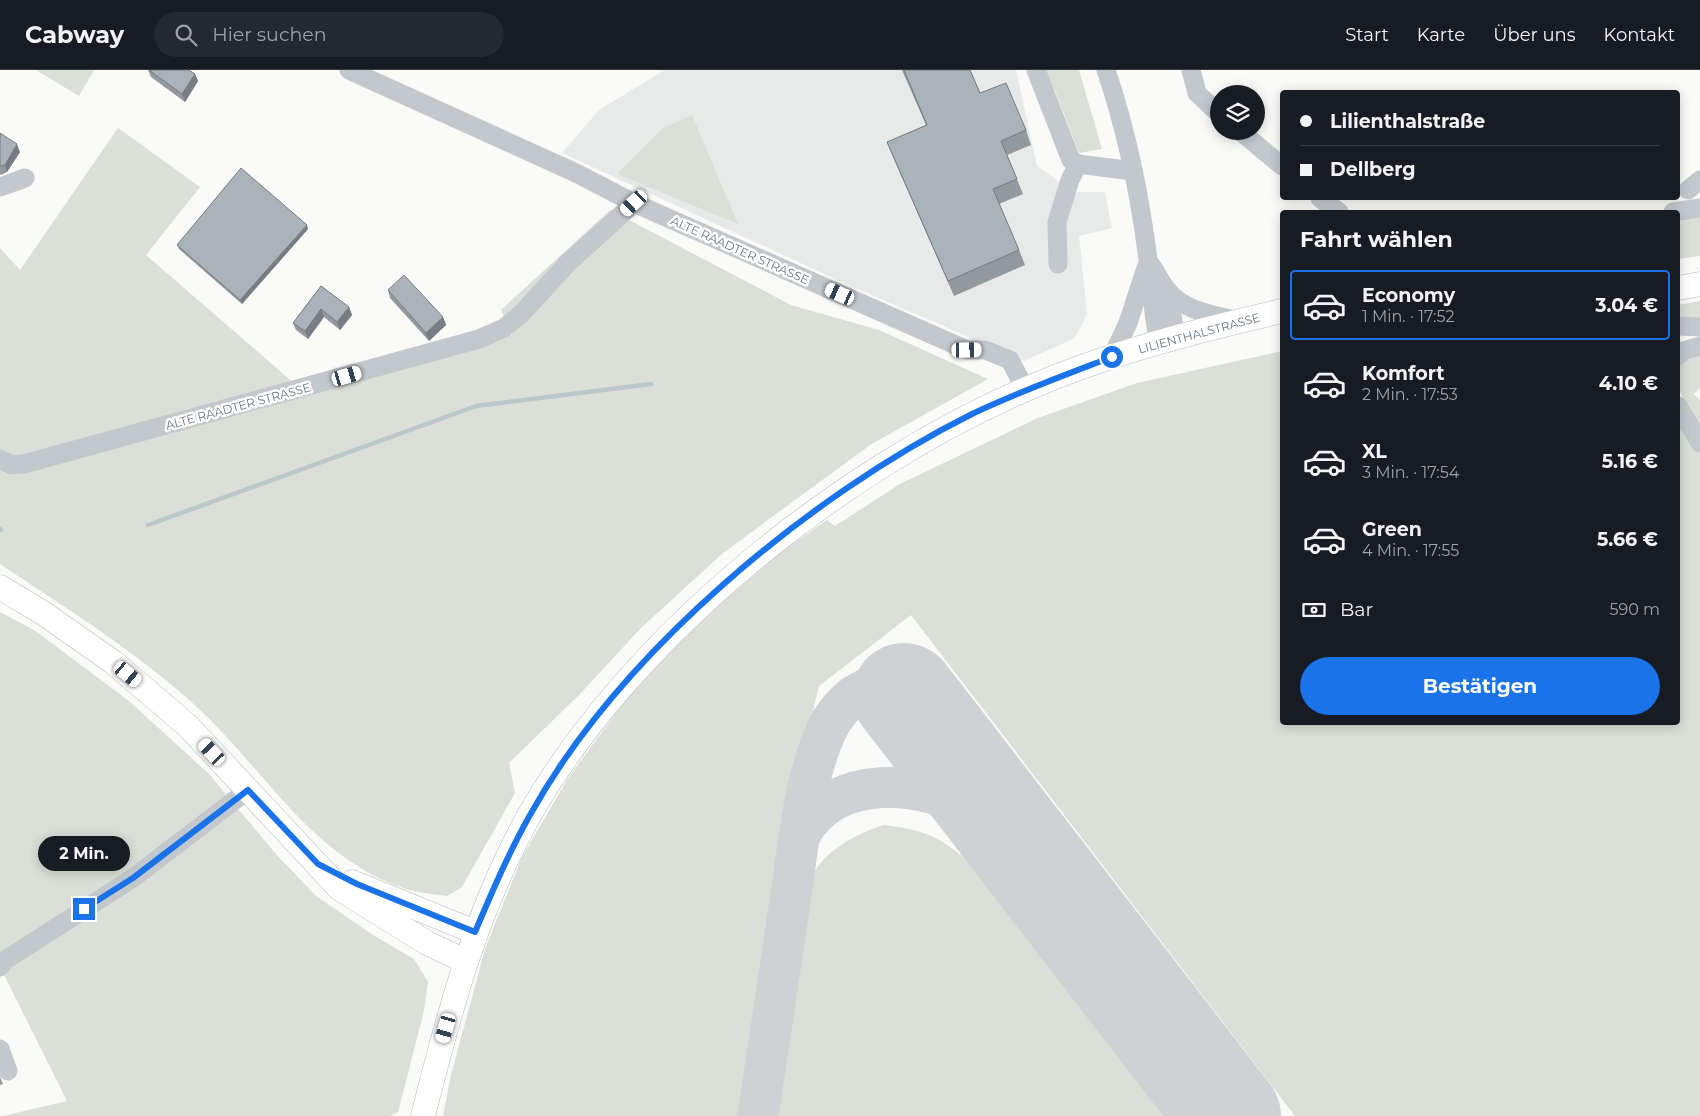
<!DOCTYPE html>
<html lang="de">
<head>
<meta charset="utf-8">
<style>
	:root { --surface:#171b24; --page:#242831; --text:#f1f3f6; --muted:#9ea1a6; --line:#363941; --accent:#1a73e8 }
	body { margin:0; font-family:Montserrat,sans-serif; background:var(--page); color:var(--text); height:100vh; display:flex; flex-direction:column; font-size:19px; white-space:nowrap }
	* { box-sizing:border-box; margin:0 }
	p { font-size:16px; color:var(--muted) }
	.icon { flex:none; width:28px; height:28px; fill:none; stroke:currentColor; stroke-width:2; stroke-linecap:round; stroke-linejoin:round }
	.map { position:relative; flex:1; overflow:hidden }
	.details { position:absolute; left:1280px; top:140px; width:400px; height:515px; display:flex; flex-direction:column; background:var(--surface); border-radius:5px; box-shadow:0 2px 12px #0003 }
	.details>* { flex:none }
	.banner { position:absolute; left:1280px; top:20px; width:400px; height:110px; border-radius:5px; box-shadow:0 2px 12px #0003; display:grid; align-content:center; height:110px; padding:0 20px; background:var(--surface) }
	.tools { position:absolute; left:1210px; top:15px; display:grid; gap:10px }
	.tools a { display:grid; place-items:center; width:55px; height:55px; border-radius:50%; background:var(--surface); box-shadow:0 2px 12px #0003; font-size:25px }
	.end { position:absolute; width:22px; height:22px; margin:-11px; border:6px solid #1a73e8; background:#fff; box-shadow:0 0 0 2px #fff }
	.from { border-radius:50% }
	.bubble { position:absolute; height:35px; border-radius:18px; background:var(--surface); box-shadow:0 2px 12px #0003; font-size:16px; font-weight:700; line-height:35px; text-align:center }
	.car { position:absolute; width:15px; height:30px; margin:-15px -8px; border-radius:6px; box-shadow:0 0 4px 1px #0007; background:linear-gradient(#fff 24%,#345 0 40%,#fff 0 76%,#345 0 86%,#fff 0) }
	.banner b { display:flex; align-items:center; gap:18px; height:48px; font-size:19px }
	.banner b+b { border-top:1px solid var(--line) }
	.banner i { width:12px; height:12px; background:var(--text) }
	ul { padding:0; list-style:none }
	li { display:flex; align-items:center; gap:15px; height:70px; margin:0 10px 8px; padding:0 10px; border:2px solid transparent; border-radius:5px }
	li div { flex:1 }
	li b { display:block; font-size:19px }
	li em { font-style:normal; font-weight:700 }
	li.current { border-color:var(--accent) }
	li>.icon { width:45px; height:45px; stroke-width:1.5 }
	h2 { padding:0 20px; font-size:22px; line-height:60px }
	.pay { display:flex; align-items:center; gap:12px; height:55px; padding:0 20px; font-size:19px }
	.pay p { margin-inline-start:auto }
	.primary-button { display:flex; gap:10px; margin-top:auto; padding:10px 20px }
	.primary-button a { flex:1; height:58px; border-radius:30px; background:var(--accent); color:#fff; font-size:20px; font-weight:700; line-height:58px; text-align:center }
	header { display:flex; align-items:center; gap:30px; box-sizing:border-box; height:70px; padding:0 25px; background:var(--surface); border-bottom:1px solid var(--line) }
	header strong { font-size:24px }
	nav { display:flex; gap:28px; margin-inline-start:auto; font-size:18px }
	.search { width:350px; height:45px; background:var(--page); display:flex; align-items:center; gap:12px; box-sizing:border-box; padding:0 18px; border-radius:28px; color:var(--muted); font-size:19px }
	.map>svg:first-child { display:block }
</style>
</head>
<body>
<header>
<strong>Cabway</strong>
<div class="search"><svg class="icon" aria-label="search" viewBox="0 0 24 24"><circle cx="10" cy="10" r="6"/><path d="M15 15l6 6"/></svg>Hier suchen</div>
<nav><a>Start</a><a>Karte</a><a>Über uns</a><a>Kontakt</a></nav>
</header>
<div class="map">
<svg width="1700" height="1046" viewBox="0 0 1700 1046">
	<rect width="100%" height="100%" fill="#fafaf8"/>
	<path fill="#e8e9e9" d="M665,0h351l21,96 37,26h31l7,36 -33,8 8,78 -12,24 -51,23 -189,-82 -273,-126 37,-43z"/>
	<g fill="#dadfd7">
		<path d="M36,0h58l-15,26z"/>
		<path d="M1044,0h35l23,79 -23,4 -24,-62z"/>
		<path d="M692,45l46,109 -121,-50 45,-45z"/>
		<path d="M118,58l82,59 -54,68 150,130 209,-51 7,1 -11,-25 109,-100 181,95 88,25 109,49 -118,66 -147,108 -82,75 -61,66 -71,69 6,30 -53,94 -15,9c-13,-2 -28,-3 -41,-7 -92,-29 -142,-120 -209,-182 -60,-55 -130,-98 -197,-143v-316l20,22z"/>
		<path d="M1700,147v39l-22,3v-38z"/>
		<path d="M1700,231v20h-22v-16z"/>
		<path d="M1700,279v39l-6,6 6,6v29l-22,-41v-23z"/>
		<path d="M1282,281v371h396v-314l22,41v667h-405l-384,-501 -92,71 -46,192 -31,238h-299l8,-41 34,-126 37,-92 46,-79 71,-96 71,-70 71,-60 46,-32 8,6 65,-42 138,-66 99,-35z"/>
		<path d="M0,542l34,18 95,71 80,73 66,79 41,43 57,39 41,24 14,23 -4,29 -26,101 -8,4h-387l64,-15 -65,-130 -2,1z"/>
		<path d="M884,755c43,5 55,12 88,39l193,252h-387l27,-213c2,-8 4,-18 7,-26 12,-27 46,-44 72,-52z"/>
	</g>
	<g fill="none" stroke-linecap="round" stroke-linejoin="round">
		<g stroke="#bbc7cb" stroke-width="4.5">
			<path d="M148,455l328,-119 175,-22"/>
			<path d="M0,459l1,1"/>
		</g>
		<g stroke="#ced2d4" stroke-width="41">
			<path d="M800,765c33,-63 125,-56 177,-22 27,17 48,43 69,67"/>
			<path d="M758,1046c11,-74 22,-147 33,-221 8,-54 13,-115 36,-166 13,-27 48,-59 77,-34"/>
		</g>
		<path stroke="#ced2d4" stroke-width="104" d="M904,625l325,421"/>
		<defs>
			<g id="major">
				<path d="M1678,218l22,-4"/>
				<path d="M0,517l43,26 70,49 75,64 152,163 87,54 38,18"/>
				<path d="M352,812l123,50"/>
				<path d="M423,1046c26,-104 54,-208 107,-302 101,-177 308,-343 494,-424 82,-36 171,-59 258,-79"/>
			</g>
		</defs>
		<use href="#major" stroke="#b5babe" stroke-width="25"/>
		<g stroke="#c3c8cc" stroke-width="19">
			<path d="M349,0l227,103 58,30 333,147h18l25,10 15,29"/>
			<path d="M1036,0l35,90 7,4 55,7"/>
			<path d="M1106,0c21,62 34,126 42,190 4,28 5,56 11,83"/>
			<path d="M1191,0l6,23 22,21"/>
			<path d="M1240,61l42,35"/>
			<path d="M0,117l25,-9"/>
			<path d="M1688,120l12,-10"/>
			<path d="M1320,128l19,14"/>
			<path d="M1673,142l27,-4"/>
			<path d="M1058,194l-1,-42 13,-42 8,-16"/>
			<path d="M1151,195c6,8 10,18 17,26 15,20 48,24 70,30"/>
			<path d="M1168,223l8,45"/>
			<path d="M1678,256l22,1"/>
			<path d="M1678,286l5,-5 17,-5"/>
			<path d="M1112,287l16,-34 18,-55"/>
			<path d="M1678,336l22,37"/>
			<path d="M0,389l12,6 12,-1 455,-125 25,-11 17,-14 47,-51 66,-60"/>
			<path d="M0,897l4,-6 129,-83 115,-88"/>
			<path d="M0,979l8,22"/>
		</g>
		<use href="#major" stroke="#fff" stroke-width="24"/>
	</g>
	<g fill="#929a9f">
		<path d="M148,0h41l6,4 3,7 -13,21 -34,-25z"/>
		<path d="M902,0h68l10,23 46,37 5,15 -24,10 16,39 -24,10 20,46 6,15 -71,31 -61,-139 -6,-15 39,-17z"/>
		<path d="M0,63l20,19 -13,20 -6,3 -1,-1z"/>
		<path d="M308,159l-66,75 -63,-55 -2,-4z"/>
		<path d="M321,216l28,21 3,8 -12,15 -16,-13 -16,22 -12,-9 -3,-7z"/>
		<path d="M388,220l55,27 3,8 -17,16 -39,-43z"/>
		<path d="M0,1007l3,7 -3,1z"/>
	</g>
	<g fill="#777d82">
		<path d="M195,4l3,7 -13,21 -3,-8z"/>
		<path d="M17,74l3,8 -13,20 -2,-7z"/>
		<path d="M307,155l1,4 -66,75 -2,-4z"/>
		<path d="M349,237l3,8 -12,15 -3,-8z"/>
		<path d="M321,239l3,8 -16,22 -3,-8z"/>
		<path d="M443,247l3,8 -17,16 -3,-8z"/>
	</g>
	<g fill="#aab3b9" stroke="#777d82">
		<path d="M149,0h40l6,4 -13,20z"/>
		<path d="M904,0h66l10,23 26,-10 20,47 -25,11 16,38 -24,10 26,61 -71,31 -61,-139 40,-17z"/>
		<path d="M0,63l17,11 -12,21 -5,1z"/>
		<path d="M241,98l66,57 -67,75 -63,-55z"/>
		<path d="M404,205l39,42 -17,16 -38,-43z"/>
		<path d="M321,216l28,21 -12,15 -16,-13 -16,22 -12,-8z"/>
	</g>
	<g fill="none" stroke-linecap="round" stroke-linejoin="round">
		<path stroke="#1a73e8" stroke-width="6" d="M84,839l49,-31 115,-88 70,74 39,20 118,48c17,-40 34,-80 55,-117 90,-162 278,-319 442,-401 46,-22 93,-39 140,-57"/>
	</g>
	<g text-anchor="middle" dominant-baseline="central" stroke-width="5" stroke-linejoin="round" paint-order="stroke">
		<g font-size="12" fill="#657683" stroke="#fff">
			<text transform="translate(740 180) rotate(24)">ALTE RAADTER STRASSE</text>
			<text transform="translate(1199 263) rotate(-15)">LILIENTHALSTRASSE</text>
			<text transform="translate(238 336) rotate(-15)">ALTE RAADTER STRASSE</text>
		</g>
	</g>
</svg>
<div class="tools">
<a><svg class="icon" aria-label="layers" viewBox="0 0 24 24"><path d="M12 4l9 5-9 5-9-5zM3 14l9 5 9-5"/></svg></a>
</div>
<i class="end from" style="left:1112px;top:287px"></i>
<i class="end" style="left:84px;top:839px"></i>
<div class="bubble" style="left:38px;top:766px;width:92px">2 Min.</div>
<i class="car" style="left:634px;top:133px;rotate:227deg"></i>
<i class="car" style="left:840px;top:224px;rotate:294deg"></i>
<i class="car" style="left:967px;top:280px;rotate:89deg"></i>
<i class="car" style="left:347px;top:306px;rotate:74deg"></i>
<i class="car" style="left:128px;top:604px;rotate:130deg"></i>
<i class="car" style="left:212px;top:682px;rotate:317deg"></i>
<i class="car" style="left:446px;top:958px;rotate:196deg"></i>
<div class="banner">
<b><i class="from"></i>Lilienthalstraße</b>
<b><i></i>Dellberg</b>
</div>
<section class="details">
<h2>Fahrt wählen</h2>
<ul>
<li class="current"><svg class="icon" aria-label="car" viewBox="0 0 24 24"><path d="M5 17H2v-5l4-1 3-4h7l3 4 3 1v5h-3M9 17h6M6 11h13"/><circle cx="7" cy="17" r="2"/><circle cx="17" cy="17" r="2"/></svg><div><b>Economy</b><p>1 Min. · 17:52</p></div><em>3.04 €</em></li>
<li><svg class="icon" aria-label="car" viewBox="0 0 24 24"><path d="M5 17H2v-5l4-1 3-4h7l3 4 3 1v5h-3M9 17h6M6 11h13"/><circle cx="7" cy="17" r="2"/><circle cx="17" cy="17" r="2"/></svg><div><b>Komfort</b><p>2 Min. · 17:53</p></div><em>4.10 €</em></li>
<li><svg class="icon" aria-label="car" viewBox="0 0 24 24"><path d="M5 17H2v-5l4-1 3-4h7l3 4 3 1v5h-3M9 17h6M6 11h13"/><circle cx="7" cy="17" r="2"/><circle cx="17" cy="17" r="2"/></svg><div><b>XL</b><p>3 Min. · 17:54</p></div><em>5.16 €</em></li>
<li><svg class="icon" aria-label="car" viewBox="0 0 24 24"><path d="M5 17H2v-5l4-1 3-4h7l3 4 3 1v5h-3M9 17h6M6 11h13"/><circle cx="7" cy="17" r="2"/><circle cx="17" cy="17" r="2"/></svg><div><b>Green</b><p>4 Min. · 17:55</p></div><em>5.66 €</em></li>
</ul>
<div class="pay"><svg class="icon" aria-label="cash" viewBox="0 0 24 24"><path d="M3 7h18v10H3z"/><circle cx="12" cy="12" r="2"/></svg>Bar<p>590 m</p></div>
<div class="primary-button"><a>Bestätigen</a></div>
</section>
</div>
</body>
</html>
